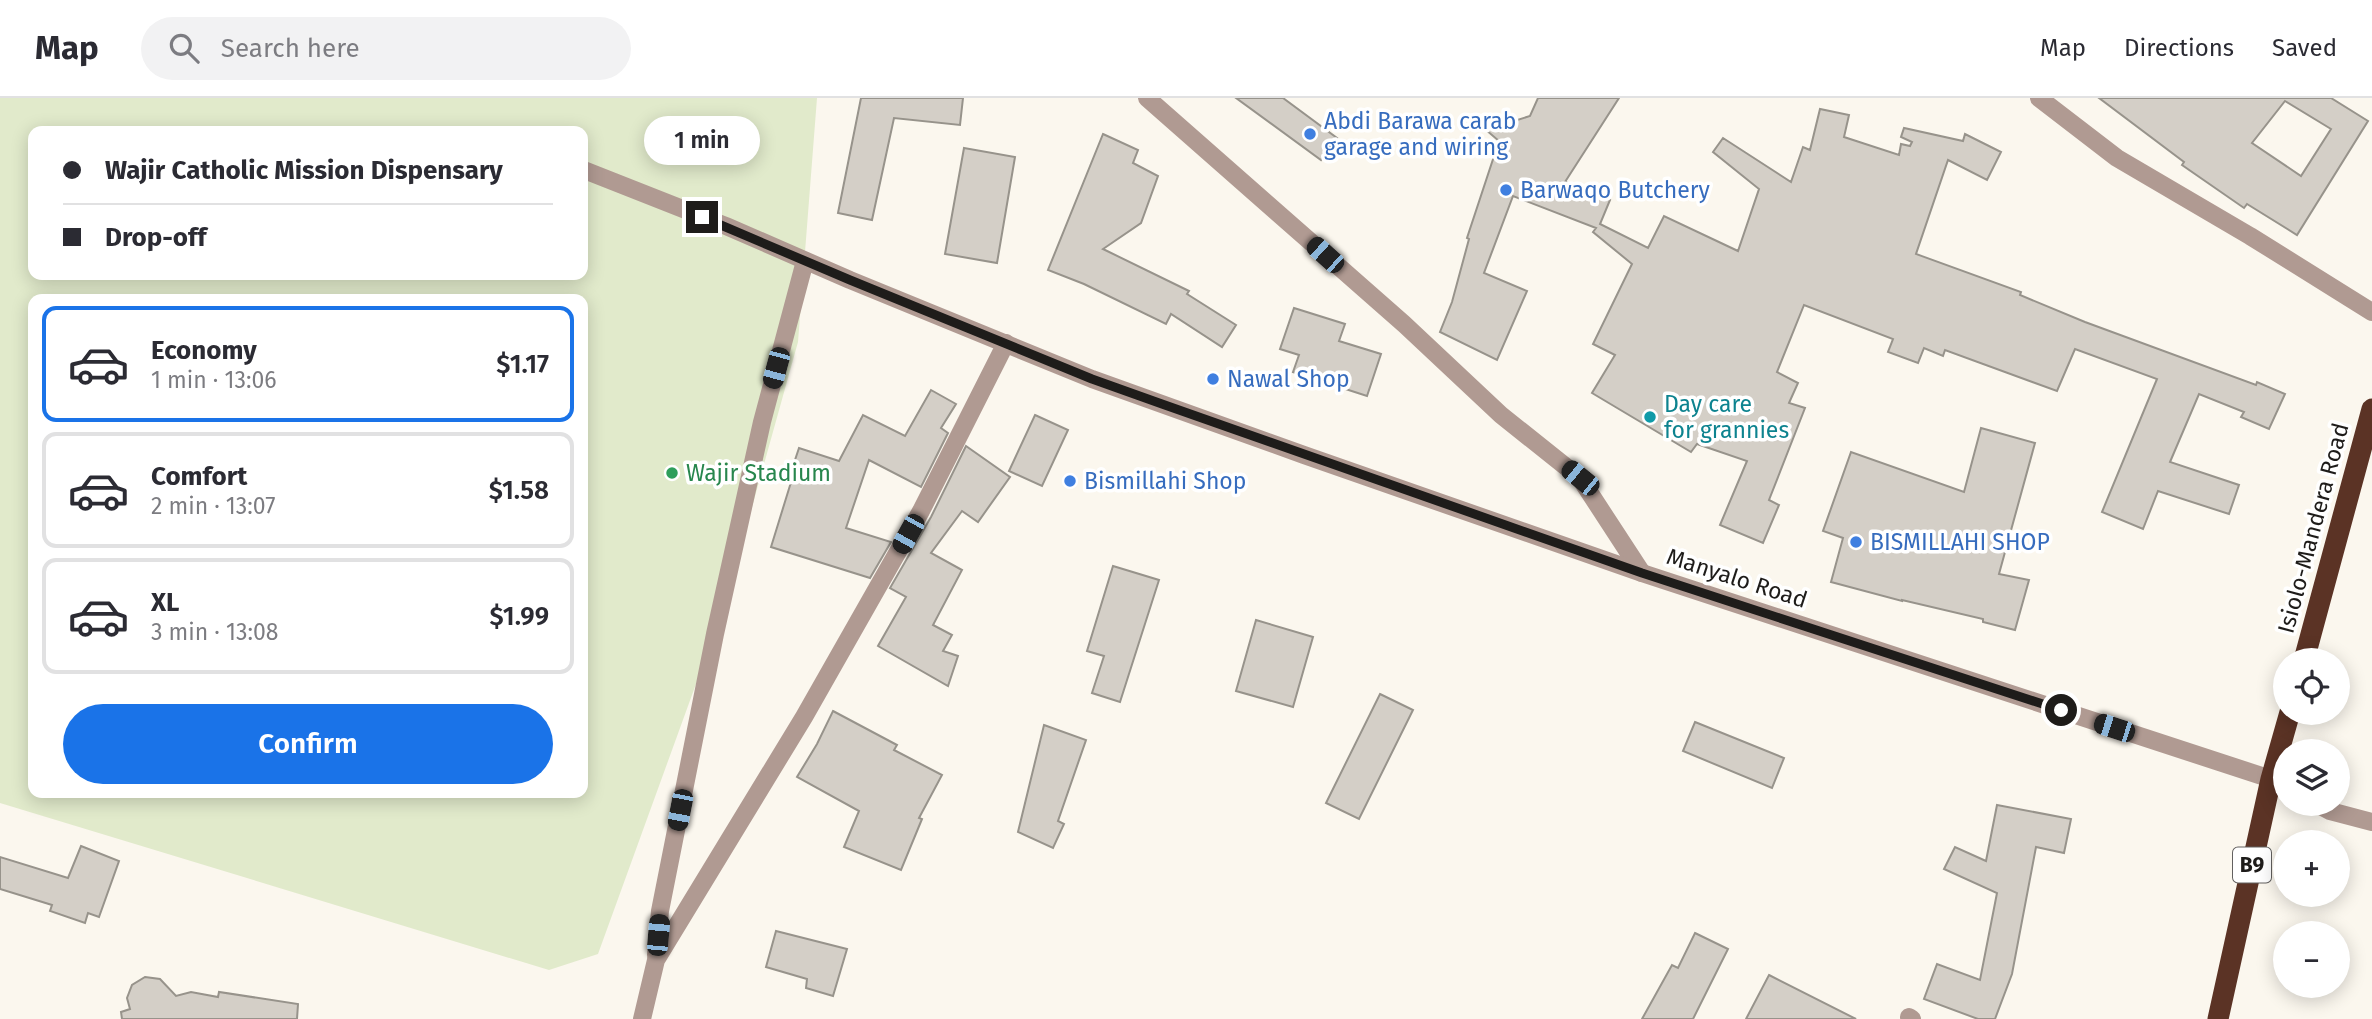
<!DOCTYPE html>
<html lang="en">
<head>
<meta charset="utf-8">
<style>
	:root { --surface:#fff; --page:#f2f2f3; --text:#2b2b33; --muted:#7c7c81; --line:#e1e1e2; --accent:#1a73e8 }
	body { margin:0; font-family:"Fira Sans",sans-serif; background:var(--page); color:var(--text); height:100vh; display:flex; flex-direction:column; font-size:26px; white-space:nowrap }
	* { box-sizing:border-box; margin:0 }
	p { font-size:23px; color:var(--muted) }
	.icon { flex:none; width:38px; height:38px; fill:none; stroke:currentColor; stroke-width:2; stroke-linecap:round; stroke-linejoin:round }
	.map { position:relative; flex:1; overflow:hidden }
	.drawer { position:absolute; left:28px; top:196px; width:560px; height:504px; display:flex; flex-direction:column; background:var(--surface); border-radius:14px; box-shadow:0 4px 18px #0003 }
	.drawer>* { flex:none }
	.banner { position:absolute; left:28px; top:28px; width:560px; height:154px; border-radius:14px; box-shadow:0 4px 18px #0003; display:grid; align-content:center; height:154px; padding:0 35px; background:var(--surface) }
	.buttons { position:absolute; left:2273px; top:550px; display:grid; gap:14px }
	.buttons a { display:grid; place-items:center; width:77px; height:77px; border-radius:50%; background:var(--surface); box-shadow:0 4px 18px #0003; font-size:35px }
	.end { position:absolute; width:32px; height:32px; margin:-16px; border:9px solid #1e1c1a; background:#fff; box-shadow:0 0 0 4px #fff }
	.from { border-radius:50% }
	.bubble { position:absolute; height:49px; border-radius:24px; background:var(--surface); box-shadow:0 4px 18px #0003; font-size:23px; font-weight:600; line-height:49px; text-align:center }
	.car { position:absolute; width:21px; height:42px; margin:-21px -10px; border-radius:9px; box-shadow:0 0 5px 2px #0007; background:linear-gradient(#222 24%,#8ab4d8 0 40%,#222 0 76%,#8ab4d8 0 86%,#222 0) }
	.banner b { display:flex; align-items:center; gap:24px; height:66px; font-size:26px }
	.banner b+b { border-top:2px solid var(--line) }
	.banner i { width:18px; height:18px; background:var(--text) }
	ul { padding:12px 0 0; list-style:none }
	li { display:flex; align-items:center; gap:21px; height:116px; margin:0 14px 10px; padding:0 21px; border:4px solid var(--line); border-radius:14px }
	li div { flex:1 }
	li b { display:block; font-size:26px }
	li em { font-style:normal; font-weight:600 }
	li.current { border-color:var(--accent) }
	li>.icon { width:63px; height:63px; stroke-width:1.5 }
	.cta { display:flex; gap:14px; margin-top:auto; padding:14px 35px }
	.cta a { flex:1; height:80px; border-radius:42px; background:var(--accent); color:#fff; font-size:28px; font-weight:600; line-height:80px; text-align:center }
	header { display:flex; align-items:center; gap:42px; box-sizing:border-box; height:98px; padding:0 35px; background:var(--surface); border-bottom:2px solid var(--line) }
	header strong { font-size:33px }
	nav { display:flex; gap:38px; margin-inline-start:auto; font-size:24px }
	.search { width:490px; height:63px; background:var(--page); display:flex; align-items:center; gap:18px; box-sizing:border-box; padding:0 24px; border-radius:38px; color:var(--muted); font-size:26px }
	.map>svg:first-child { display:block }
</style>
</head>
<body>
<header>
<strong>Map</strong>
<div class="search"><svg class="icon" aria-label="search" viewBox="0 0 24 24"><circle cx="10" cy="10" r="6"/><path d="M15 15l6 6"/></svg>Search here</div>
<nav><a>Map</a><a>Directions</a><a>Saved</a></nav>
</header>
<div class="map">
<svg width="2372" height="921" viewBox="0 0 2372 921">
	<rect width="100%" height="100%" fill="#fbf7ee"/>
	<path fill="#e1eacb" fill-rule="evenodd" d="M0,0h817l-19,244 -73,262 -127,350 -49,16 -549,-167zM33,33h550v144h-550zM33,201h550v494h-550z"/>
	<g fill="#d4cfc7" stroke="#97938b" stroke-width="2" fill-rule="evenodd">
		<path d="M861,0h102l-3,27 -66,-7 -22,102 -34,-7z"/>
		<path d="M1236,0h47l54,40 -16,22z"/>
		<path d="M1538,0h81l-54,84 45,18 -10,24 48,24 16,-32 74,35 21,-62 -46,-37 10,-14 68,44 12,-35 7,3 10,-41 29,6 -5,22 55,18 2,-11 9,2 2,-4 -11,-5 3,-9 59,13 2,-7 36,18 -14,28 -39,-20 -32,94 105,38 -1,3 65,27 171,63 1,-3 28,12 -16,35 -28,-12 3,-5 -45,-18 -29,68 69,23 -10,29 -71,-23 -15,38 -41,-17 55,-133 -82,-30 -18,42 -112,-41 -2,6 -19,-8 -6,15 -30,-11 5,-13 -89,-34 -27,67 21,11 -9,20 16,5 -36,92 10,5 -16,38 -43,-18 27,-64 -50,-17 -6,8 -99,-59 23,-38 -22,-11 39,-80 -39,-32 3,-4 -83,-32 -29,77 43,18 -30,69 -57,-28 12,-30 17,-63 -2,-1 32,-97 -13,-11 44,-14z"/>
		<path d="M2099,0h232l37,23 -71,114 -50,-31 -3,4 -62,-43 2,-3zM2285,3l46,28 -30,47 -49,-33z"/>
		<path d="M1103,36l35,16 -5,13 25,13 -17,47 -38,26 86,42 -2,3 49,31 -14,22 -51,-33 -5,10 -82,-40 -36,-14z"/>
		<path d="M964,50l51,9 -18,106 -52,-9z"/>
		<path d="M1294,210l51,16 -6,17 42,13 -14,42 -74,-24 6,-17 -19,-6z"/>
		<path d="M931,292l25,14 -15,24 7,5 -27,54 -52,-27 -23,68 45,14 -21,36 -99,-31 21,-68 -3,-1 10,-30 40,13 24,-46 42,21z"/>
		<path d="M1035,317l33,15 -26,56 -33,-15z"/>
		<path d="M1981,330l54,15 -36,131 30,6 -14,50 -32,-8v-3l-81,-19v1l-71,-19 12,-44 -20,-7 28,-79 113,40z"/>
		<path d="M966,348l44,31 -32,45 -16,-11 -31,42 31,17 -29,55 19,10 -9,16 15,5 -10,30 -70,-40 28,-49 -16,-9 41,-71z"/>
		<path d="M1113,468l46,14 -39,122 -28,-9 12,-37 -17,-5z"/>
		<path d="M1256,522l57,17 -20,70 -57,-16z"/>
		<path d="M1380,596l33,16 -54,109 -33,-16z"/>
		<path d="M833,613l64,34 -3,5 48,25 -23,43 3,1 -21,51 -57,-23 15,-36 -62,-34 20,-33z"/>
		<path d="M1695,624l89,36 -12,30 -89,-37z"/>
		<path d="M1044,627l42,15 -28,81 6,3 -11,24 -35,-16z"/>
		<path d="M1997,707l74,14 -7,34 -28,-6 -24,127 -17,45h-17l-54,-20 13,-35 43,16 17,-87 -53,-24 11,-22 31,14z"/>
		<path d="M81,748l38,15 -20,56 -11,-4 -3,10 -35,-12 2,-6 -52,-16v-32l68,21z"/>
		<path d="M776,833l71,18 -14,47 -27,-8 1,-9 -41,-12z"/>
		<path d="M1695,835l33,16 -35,70h-51l30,-54 6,3z"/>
		<path d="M1769,877l87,44h-110z"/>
		<path d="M145,879l15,2 16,17 15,-4 27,5 1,-5 79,12 -1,15h-175l-1,-7 9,-3 -3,-11 5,-13z"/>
	</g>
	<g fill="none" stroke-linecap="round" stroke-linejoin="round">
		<g stroke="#b09a92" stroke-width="18">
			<path d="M1147,0l257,226 97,91 79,63 62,95"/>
			<path d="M2039,0l78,60 133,78 122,76"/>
			<path d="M584,72l142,56 124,54 242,99 212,76 338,118 629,206 15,8"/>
			<path d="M2315,705l15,8 42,11"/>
			<path d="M656,857l4,-44 55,-277 47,-212 43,-161"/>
			<path d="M1909,919l3,2"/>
			<path d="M642,921l14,-59 148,-243 117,-206 85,-168"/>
		</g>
		<g stroke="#5b3325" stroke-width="21">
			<path d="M2304,562l68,-251"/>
			<path d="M2218,921l53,-240 19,-67"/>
		</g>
	</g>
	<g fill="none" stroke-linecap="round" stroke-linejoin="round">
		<path stroke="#1e1c1a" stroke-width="9" d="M702,119l148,63 242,99 70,25 480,169 419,137"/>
	</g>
	<g fill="#3f7fe0" stroke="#fff" stroke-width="2.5">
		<circle cx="1310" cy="36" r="7"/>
		<circle cx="1506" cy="92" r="7"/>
		<circle cx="1213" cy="281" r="7"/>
		<circle cx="1070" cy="383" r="7"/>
		<circle cx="1856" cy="444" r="7"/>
	</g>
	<circle fill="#0f9aa8" stroke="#fff" stroke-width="2.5" cx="1650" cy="319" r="7"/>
	<circle fill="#2e9e5b" stroke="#fff" stroke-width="2.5" cx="672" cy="375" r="7"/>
	<g text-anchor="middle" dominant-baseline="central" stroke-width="7" stroke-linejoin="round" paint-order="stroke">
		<rect fill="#fff" stroke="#62605f" stroke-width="2" x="2233" y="749.5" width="38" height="35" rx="5"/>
		<g font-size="21" font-weight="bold" fill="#1e1c1a">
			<text x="2252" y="767">B9</text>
		</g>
		<g font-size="23" fill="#366cbe" stroke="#fff" text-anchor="start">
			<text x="1324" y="23">Abdi Barawa carab<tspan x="1324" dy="26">garage and wiring</tspan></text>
			<text x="1520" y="92">Barwaqo Butchery</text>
			<text x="1227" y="281">Nawal Shop</text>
			<text x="1084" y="383">Bismillahi Shop</text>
			<text x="1870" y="444">BISMILLAHI SHOP</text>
		</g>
		<g font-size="23" fill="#0d838f" stroke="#fff" text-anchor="start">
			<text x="1664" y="306">Day care<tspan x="1664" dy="26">for grannies</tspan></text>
		</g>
		<g font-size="23" fill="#27864d" stroke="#fff" text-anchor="start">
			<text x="686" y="375">Wajir Stadium</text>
		</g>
		<g font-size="23" fill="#1e1c1a" stroke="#fff">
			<text transform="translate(2313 430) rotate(-75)">Isiolo-Mandera Road</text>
			<text transform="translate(1737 480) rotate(18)">Manyalo Road</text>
		</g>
	</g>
</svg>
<div class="buttons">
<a><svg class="icon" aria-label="locate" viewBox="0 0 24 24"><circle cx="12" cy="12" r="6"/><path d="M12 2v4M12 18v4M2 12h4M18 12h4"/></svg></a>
<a><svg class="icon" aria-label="layers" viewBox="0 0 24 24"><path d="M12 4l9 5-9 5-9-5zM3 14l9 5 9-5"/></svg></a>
<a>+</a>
<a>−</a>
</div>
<i class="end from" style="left:2061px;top:612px"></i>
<i class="end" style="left:702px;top:119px"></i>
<div class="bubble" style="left:644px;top:18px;width:116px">1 min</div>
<i class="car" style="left:1325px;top:157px;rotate:312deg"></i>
<i class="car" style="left:776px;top:270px;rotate:195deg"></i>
<i class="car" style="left:1580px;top:380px;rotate:309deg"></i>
<i class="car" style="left:908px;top:436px;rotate:209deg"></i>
<i class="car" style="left:2114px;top:630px;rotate:288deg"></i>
<i class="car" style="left:680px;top:712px;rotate:191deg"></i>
<i class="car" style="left:658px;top:837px;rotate:5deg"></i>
<div class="banner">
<b><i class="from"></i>Wajir Catholic Mission Dispensary</b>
<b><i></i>Drop-off</b>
</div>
<section class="drawer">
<ul>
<li class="current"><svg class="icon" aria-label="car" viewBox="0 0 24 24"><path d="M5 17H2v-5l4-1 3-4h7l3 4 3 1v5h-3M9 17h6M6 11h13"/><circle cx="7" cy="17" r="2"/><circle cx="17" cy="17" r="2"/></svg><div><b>Economy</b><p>1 min · 13:06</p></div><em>$1.17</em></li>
<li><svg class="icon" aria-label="car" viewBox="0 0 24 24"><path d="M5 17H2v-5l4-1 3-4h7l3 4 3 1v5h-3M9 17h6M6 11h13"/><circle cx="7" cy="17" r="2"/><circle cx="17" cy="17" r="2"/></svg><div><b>Comfort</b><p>2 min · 13:07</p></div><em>$1.58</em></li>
<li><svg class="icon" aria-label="car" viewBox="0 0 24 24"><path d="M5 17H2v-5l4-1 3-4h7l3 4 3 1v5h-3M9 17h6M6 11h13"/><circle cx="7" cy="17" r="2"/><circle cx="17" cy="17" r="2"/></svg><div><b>XL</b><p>3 min · 13:08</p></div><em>$1.99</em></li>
</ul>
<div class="cta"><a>Confirm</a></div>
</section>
</div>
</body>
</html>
